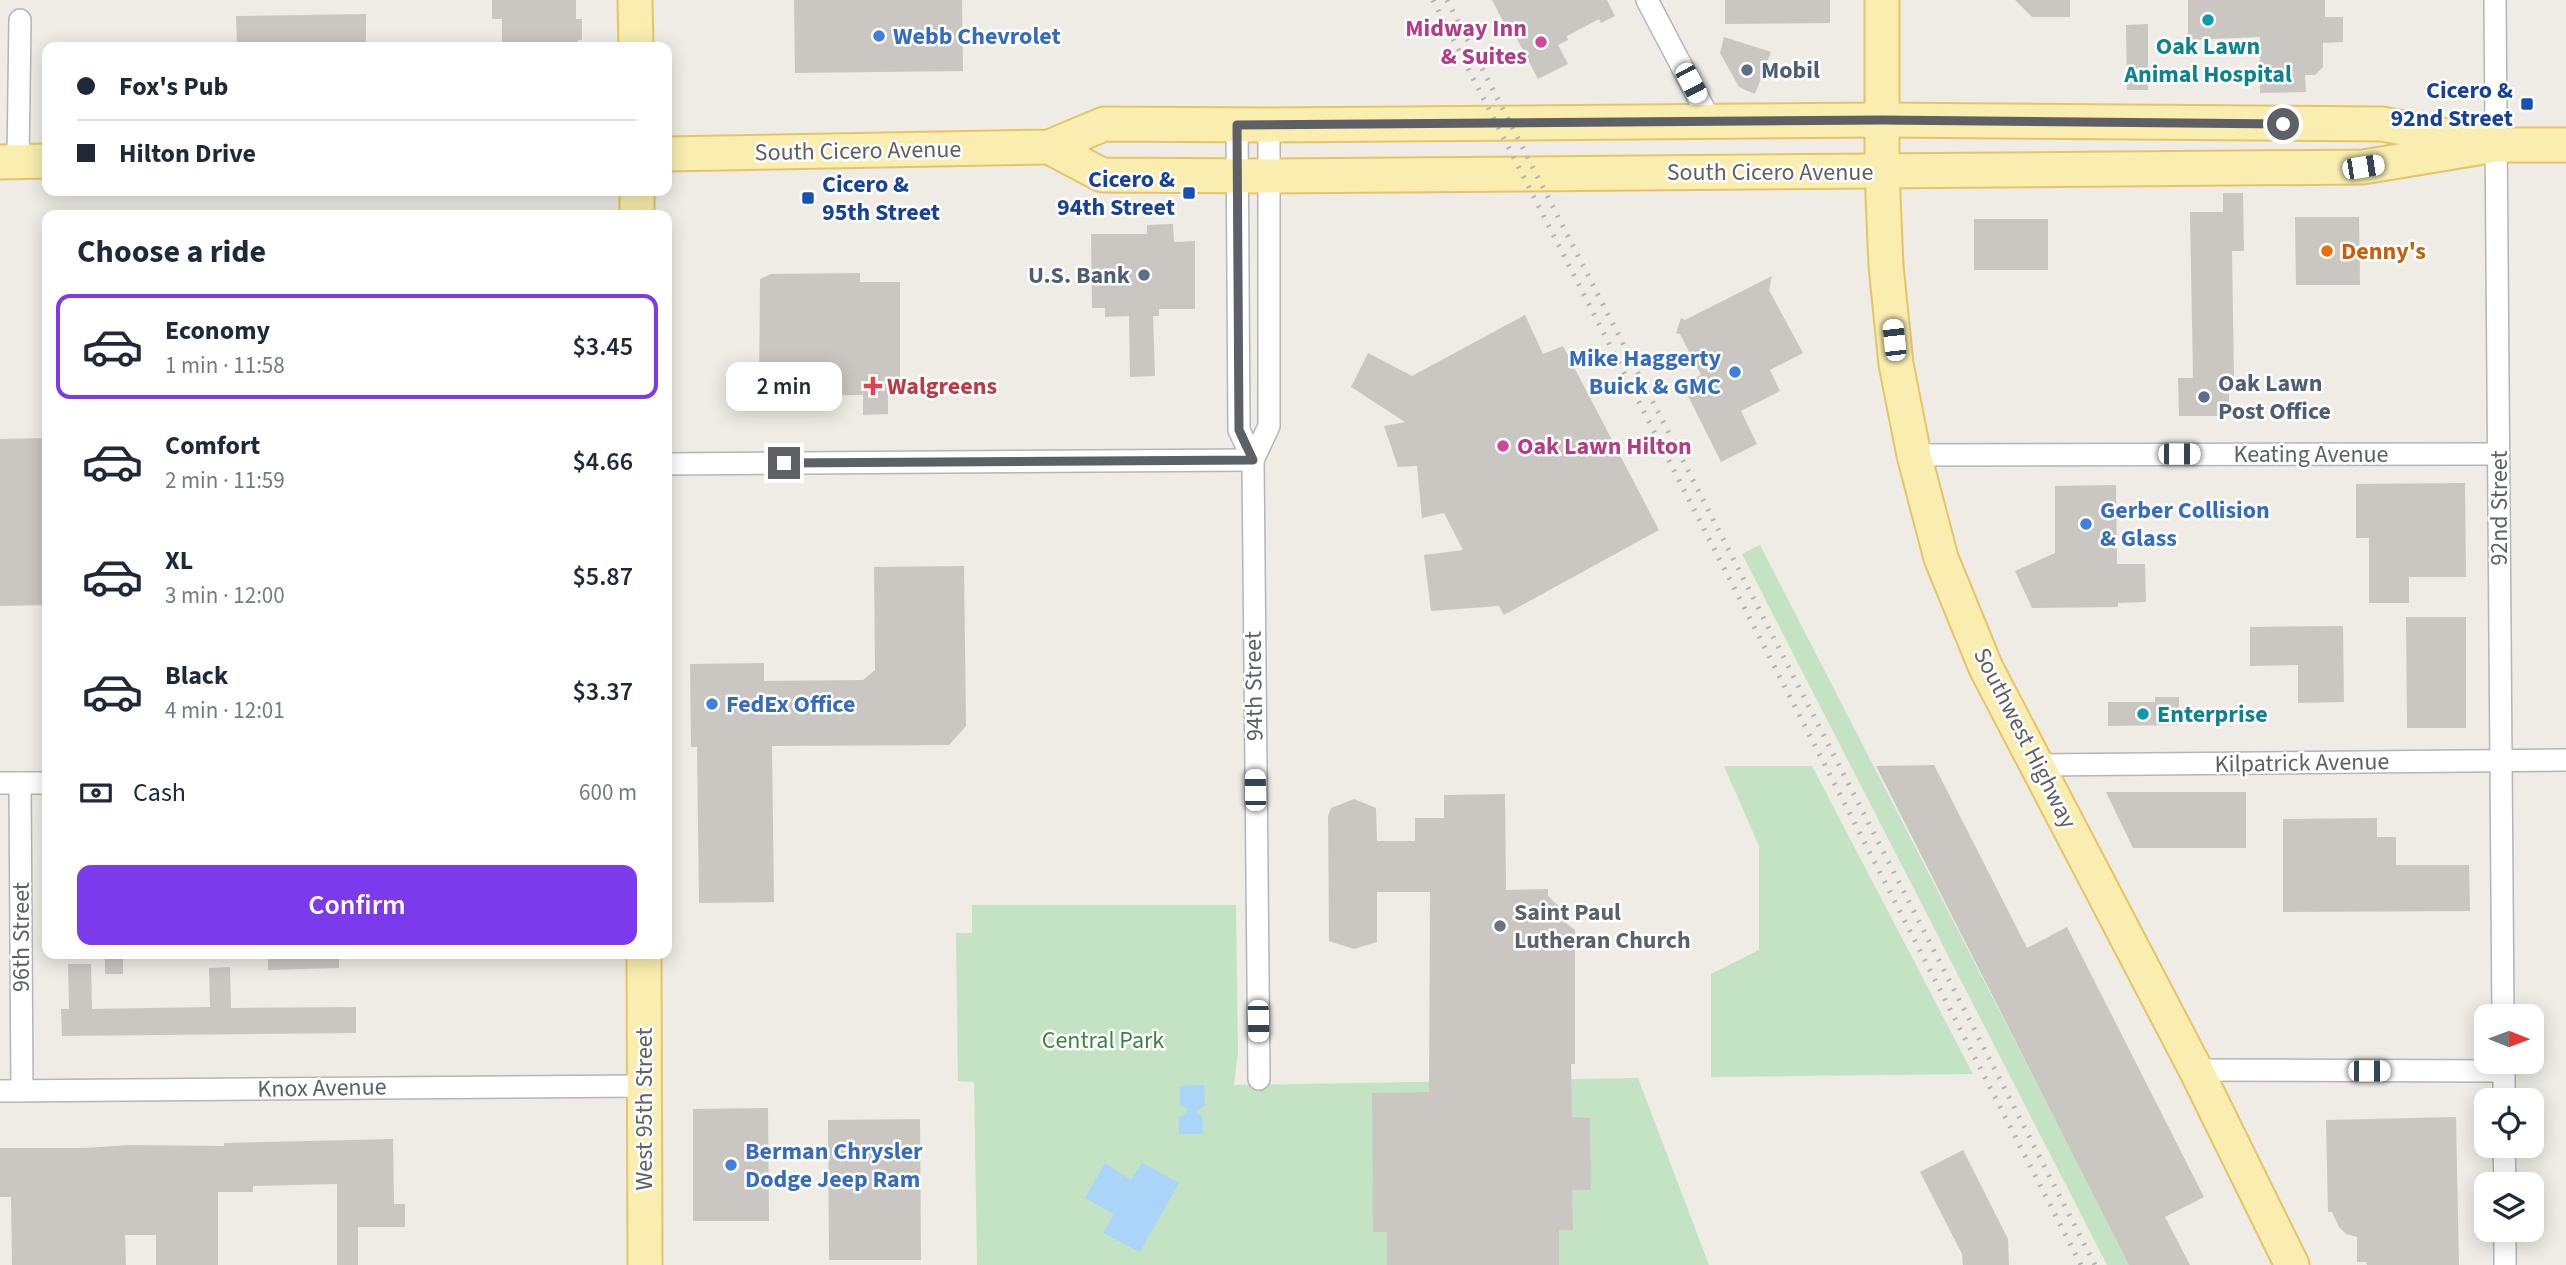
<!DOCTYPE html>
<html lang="en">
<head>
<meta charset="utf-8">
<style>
	:root { --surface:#fff; --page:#f6f6f7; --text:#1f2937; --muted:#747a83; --line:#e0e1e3; --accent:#7c3aed }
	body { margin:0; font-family:"Source Sans 3",sans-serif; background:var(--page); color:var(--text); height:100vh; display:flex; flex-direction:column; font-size:26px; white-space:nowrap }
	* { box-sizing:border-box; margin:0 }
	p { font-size:23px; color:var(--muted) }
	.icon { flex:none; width:38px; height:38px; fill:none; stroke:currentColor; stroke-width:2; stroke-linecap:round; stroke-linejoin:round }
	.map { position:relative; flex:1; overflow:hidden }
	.sheet { position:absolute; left:42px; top:210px; width:630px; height:749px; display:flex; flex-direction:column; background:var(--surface); border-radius:14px; box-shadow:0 4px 18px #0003 }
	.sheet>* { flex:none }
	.top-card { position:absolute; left:42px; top:42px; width:630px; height:154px; border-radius:14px; box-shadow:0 4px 18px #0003; display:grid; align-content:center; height:154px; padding:0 35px; background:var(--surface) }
	.needle { width:46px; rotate:91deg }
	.fabs { position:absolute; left:2474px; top:1004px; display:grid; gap:14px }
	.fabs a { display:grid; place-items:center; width:70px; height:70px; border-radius:14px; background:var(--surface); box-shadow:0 4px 18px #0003; font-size:35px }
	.end { position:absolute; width:32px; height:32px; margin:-16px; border:9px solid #5d6064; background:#fff; box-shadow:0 0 0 4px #fff }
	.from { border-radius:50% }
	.bubble { position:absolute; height:49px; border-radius:14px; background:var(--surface); box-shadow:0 4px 18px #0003; font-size:23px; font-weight:600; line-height:49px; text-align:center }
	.car { position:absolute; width:21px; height:42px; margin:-21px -10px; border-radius:9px; box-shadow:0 0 5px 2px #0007; background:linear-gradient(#fff 24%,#345 0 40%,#fff 0 76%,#345 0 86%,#fff 0) }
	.top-card b { display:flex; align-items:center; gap:24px; height:66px; font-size:26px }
	.top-card b+b { border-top:2px solid var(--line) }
	.top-card i { width:18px; height:18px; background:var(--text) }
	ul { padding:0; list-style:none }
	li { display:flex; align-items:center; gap:21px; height:105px; margin:0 14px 10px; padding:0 21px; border:4px solid transparent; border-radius:14px }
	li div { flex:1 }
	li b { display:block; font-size:26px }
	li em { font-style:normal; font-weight:600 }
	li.current { border-color:var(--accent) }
	li>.icon { width:63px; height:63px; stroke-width:1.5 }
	h2 { padding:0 35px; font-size:32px; line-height:84px }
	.pay { display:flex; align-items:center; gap:18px; height:77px; padding:0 35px; font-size:26px }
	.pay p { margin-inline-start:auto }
	.button { display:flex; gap:14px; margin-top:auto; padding:14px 35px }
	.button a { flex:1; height:80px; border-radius:14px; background:var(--accent); color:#fff; font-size:28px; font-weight:600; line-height:80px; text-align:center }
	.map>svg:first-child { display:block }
</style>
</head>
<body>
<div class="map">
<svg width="2566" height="1265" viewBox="0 0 2566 1265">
	<rect width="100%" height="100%" fill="#eeece5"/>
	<g fill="#c3e3c4">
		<path d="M1760,545l370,720h-23l-365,-711z"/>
		<path d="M1724,766h88l161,308 -262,3v-103l48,-24v-104z"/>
		<path d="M972,905h264l2,148 -4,32 404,-7 71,187h-732l-3,-183 -16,-1 -2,-148h16z"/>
	</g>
	<g fill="#abd5f8">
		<path d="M1204,1085l1,21 -8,4v3l5,3 1,18h-24v-17l7,-4 1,-5 -7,-2v-20z"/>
		<path d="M1105,1163l26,17 11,-17 37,20 -39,69 -37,-19 11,-19 -29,-16z"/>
	</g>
	<g fill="#cac7c2">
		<path d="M492,0h84v19h6v21h-4v7h-76v-28h-10z"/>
		<path d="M794,0h168l1,71 -168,2z"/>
		<path d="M1492,0h115l8,16 -14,7 -2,-4 -32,17 1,4 -10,5 10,19 -30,15 -23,-44 -4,2z"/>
		<path d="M1725,0h105v23l-105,1z"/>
		<path d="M2015,0h55v17h-38z"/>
		<path d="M2188,0h137v17h18v25l-20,1v24l-8,8h-10l1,17 -46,1v-56l-72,3z"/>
		<path d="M366,14v33h-129l-1,-31z"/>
		<path d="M2148,24v66h-21l-1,-65z"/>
		<path d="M1724,37l47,15 -16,42 -16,-7 -19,-34z"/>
		<path d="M2223,193h20l1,58h-12l2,127h-5v38h-50l-1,-38h15l-3,-166h33z"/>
		<path d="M2295,217h64l1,68h-64z"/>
		<rect x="1974" y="219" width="74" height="51"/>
		<path d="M1173,224l1,18 21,-1v68h-36v7h-6l2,60 -25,1 -1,-61 -24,1v-9h-13l-1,-74h56v-9z"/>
		<path d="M860,273v9h40v114h-12v18l-25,1v-20l-104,1 1,-117 11,-5z"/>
		<path d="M1772,276l-3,14 34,63 -33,17 10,21 -39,20 16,33 -36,18 -39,-78 19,-9 -21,-41 -4,-1 5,-15 4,2z"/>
		<path d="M1525,315l18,39 20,-8 96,184 -155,85 -5,-9 -68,5 -7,-56 39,-5 -19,-37 -22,5 -5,-52 -19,1 -14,-41 21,-4 -54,-35 17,-34 44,23z"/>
		<path d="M47,438v167l-47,1v-167z"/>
		<path d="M2465,483l1,94h-57v26h-40v-65h-13v-54z"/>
		<path d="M2116,485l1,79h28l1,38 -28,1v4l-86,1 -17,-37 40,-18v-67z"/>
		<path d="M964,566l2,160 -17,19 -177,1 2,156 -75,1 -2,-156h-6l-1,-83 74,-1v18l99,-1 12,-10 -1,-103z"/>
		<path d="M2406,617h60v111h-59z"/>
		<path d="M2343,626l1,76 -46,1v-38l-48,1v-39z"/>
		<path d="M2155,697h24v28l-71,1v-24h47z"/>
		<path d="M1934,765l93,183 40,-21 137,270 -39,20 25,48h-61l-253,-499z"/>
		<path d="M2106,792h140v56h-113z"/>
		<path d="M1505,794l1,96 42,-1v7l18,17v10l9,7v134h-4l1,53 18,1 1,72h-19l1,40h-14v35h-172v-33h-14l-1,-139 57,-1 1,-200h-53v50l-23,7 -25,-8 -1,-125 3,-8 23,-9 22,9 1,33h38v-23h29v-23z"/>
		<path d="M2377,818v19h19v28h73l1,46 -187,1v-93z"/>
		<rect x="105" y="954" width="18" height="20"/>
		<path d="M268,954h71v14l-71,2z"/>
		<path d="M68,964h23l1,45 118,-2 -1,-39 21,-1 1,41 125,-1v26l-294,3 -1,-27h8z"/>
		<path d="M768,1108l1,113h-76v-112z"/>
		<path d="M2456,1117l3,148h-92l-1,-3h-9v-25l-11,-3 -7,-7 -7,-15h-4l-2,-92z"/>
		<path d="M920,1119l1,141h-92l-1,-140z"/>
		<path d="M393,1139l1,65h11v23h-47v38h-21v-81l-84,2v6h-35v73h-62v-30h-31l1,30h-114l-1,-68h-11v-49h83l47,-3 94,1v-3z"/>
		<path d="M1963,1150l45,89 1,26h-46l-1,-11 -42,-82z"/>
	</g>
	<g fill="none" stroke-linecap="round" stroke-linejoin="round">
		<defs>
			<g id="street">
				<path d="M1647,0l64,122"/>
				<path d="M2495,0l8,1017"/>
				<path d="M1237,125l2,305 14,30 6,619"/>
				<path d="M18,161l2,-141"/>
				<path d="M1914,455l584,-1"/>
				<path d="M1253,460l16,-34v-301"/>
				<path d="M667,464l586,-4"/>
				<path d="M2038,765l528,-5"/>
				<path d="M0,783h47"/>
				<path d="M20,783l2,308"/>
				<path d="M2504,1062v39"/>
				<path d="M2196,1070l308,1"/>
				<path d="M0,1091l644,-5"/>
				<path d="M2504,1146l1,39"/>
				<path d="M2505,1230v35"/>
			</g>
			<g id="primary">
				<path d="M635,0l1,47"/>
				<path d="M1882,0v172l4,94 10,98 18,91 27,103 45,110 210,402 96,195"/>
				<path d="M1049,147l53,28 167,1 1094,-9 133,-22h70"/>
				<path d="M667,154l382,-7 55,-23 165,1 613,-5 500,4 114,21"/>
				<path d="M0,162l47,-1"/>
				<path d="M637,191v24"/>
				<path d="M644,954l1,311"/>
			</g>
		</defs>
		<use href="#street" stroke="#b2b5b9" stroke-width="24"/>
		<use href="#primary" stroke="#e6c466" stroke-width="37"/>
		<use href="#street" stroke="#fff" stroke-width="21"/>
		<use href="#primary" stroke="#f9eeaf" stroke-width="33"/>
		<g stroke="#b3b4b4" stroke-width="5" stroke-dasharray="2 9" stroke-linecap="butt">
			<path d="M1433,0l648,1265"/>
			<path d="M1447,0l648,1265"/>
		</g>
	</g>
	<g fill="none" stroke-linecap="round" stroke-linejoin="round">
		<path stroke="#5d6064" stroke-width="9" d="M784,463l469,-3 -14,-30 -2,-305 645,-5 401,4"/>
	</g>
	<g fill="#0f9aa8" stroke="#fff" stroke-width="2.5">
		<circle cx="2208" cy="20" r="7"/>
		<circle cx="2143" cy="714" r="7"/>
	</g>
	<g fill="#3f7fe0" stroke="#fff" stroke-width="2.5">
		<circle cx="879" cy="36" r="7"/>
		<circle cx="1735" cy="372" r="7"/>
		<circle cx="2086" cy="524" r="7"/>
		<circle cx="712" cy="704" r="7"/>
		<circle cx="731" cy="1165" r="7"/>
	</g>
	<g fill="#d1479c" stroke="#fff" stroke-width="2.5">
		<circle cx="1541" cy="42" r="7"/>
		<circle cx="1503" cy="446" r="7"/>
	</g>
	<g fill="#5c6f8a" stroke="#fff" stroke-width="2.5">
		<circle cx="1747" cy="70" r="7"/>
		<circle cx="1144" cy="275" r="7"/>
		<circle cx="2204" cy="397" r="7"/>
	</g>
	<g fill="#1a4fb4" stroke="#fff" stroke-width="2.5">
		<rect x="2520" y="97" width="14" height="14" rx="3.5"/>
		<rect x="1182" y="186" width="14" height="14" rx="3.5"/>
		<rect x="801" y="191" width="14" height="14" rx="3.5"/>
	</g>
	<circle fill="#e8710a" stroke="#fff" stroke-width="2.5" cx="2327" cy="251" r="7"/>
	<path fill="#e0444e" stroke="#fff" stroke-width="2.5" d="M869.5 375.5h7v7h7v7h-7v7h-7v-7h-7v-7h7z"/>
	<circle fill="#6b7280" stroke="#fff" stroke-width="2.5" cx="1500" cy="926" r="7"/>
	<g text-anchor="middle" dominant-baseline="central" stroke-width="5" stroke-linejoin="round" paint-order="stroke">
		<g font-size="24" font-weight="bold" fill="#b23c85" stroke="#fff" text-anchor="end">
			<text x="1527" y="28">Midway Inn<tspan x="1527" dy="28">&amp; Suites</tspan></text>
			<text x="1517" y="446" text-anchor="start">Oak Lawn Hilton</text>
		</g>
		<g font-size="24" font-weight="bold" fill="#366cbe" stroke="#fff" text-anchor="start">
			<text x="893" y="36">Webb Chevrolet</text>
			<text x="1721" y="358" text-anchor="end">Mike Haggerty<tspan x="1721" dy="28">Buick &amp; GMC</tspan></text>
			<text x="2100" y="510">Gerber Collision<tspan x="2100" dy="28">&amp; Glass</tspan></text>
			<text x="726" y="704">FedEx Office</text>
			<text x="745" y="1151">Berman Chrysler<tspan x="745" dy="28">Dodge Jeep Ram</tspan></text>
		</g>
		<g font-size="24" font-weight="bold" fill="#0d838f" stroke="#fff">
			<text x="2208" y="46">Oak Lawn<tspan x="2208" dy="28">Animal Hospital</tspan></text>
			<text x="2157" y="714" text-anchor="start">Enterprise</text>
		</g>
		<g font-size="24" font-weight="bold" fill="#4e5e75" stroke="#fff" text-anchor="start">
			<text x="1761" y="70">Mobil</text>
			<text x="1130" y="275" text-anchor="end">U.S. Bank</text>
			<text x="2218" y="383">Oak Lawn<tspan x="2218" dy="28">Post Office</tspan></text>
		</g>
		<g font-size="24" font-weight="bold" fill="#164399" stroke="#fff" text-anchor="end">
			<text x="2513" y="90">Cicero &amp;<tspan x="2513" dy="28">92nd Street</tspan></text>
			<text x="1175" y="179">Cicero &amp;<tspan x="1175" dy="28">94th Street</tspan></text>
			<text x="822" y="184" text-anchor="start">Cicero &amp;<tspan x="822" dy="28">95th Street</tspan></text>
		</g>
		<g font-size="24" fill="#5d6064" stroke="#fff">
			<text transform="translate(858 151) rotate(-1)">South Cicero Avenue</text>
			<text x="1770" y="172">South Cicero Avenue</text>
			<text x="2311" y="454">Keating Avenue</text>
			<text transform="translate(2499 508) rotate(-90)">92nd Street</text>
			<text transform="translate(1254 686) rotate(-91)">94th Street</text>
			<text transform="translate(2025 738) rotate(63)">Southwest Highway</text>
			<text transform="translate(2302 763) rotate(-1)">Kilpatrick Avenue</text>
			<text transform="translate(21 937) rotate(-90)">96th Street</text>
			<text transform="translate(322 1088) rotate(-1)">Knox Avenue</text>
			<text transform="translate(644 1109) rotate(-90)">West 95th Street</text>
		</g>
		<g font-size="24" font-weight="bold" fill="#c56008" stroke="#fff" text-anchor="start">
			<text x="2341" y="251">Denny's</text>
		</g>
		<g font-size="24" font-weight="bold" fill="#be3a42" stroke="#fff" text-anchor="start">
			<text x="887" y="386">Walgreens</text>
		</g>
		<g font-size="24" font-weight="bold" fill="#5b616d" stroke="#fff" text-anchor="start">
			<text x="1514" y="912">Saint Paul<tspan x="1514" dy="28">Lutheran Church</tspan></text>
		</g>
		<g font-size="24" fill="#3c8341" stroke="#fff">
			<text x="1103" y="1040">Central Park</text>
		</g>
	</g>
</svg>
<div class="fabs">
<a><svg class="needle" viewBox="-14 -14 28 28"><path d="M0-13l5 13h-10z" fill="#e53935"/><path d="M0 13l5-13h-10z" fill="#747a83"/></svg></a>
<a><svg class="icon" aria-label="locate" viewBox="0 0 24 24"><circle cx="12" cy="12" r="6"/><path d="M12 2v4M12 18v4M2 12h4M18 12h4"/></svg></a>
<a><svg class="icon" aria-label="layers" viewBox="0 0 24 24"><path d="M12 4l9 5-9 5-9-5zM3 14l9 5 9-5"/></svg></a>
</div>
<i class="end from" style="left:2283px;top:124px"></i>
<i class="end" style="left:784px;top:463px"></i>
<div class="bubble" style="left:726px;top:362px;width:116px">2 min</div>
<i class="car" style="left:1691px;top:83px;rotate:152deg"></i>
<i class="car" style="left:2363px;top:167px;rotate:81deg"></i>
<i class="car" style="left:1894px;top:340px;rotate:354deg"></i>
<i class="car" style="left:2179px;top:454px;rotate:90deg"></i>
<i class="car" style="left:1255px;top:790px;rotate:359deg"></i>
<i class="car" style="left:1258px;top:1021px;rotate:179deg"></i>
<i class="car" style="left:2369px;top:1071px;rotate:90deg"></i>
<div class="top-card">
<b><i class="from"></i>Fox's Pub</b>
<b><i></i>Hilton Drive</b>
</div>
<section class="sheet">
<h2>Choose a ride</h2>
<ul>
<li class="current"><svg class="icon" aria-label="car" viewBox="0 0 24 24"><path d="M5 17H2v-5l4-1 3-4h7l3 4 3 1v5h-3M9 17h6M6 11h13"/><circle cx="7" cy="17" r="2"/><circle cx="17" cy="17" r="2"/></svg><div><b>Economy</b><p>1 min · 11:58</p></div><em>$3.45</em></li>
<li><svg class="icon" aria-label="car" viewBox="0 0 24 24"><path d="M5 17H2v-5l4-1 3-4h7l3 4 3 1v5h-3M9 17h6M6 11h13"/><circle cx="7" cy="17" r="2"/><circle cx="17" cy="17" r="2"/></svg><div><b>Comfort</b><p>2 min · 11:59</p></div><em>$4.66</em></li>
<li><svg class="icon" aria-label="car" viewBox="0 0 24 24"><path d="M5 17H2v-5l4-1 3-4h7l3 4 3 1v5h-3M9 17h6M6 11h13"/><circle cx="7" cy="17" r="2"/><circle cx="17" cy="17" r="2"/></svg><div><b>XL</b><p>3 min · 12:00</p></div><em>$5.87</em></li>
<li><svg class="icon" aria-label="car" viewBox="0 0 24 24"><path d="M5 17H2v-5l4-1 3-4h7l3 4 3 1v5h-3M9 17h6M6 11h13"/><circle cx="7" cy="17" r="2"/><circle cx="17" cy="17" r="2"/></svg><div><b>Black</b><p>4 min · 12:01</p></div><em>$3.37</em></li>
</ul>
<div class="pay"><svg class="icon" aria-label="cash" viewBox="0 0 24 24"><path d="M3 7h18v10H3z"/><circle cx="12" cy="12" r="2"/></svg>Cash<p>600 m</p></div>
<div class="button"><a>Confirm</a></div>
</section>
</div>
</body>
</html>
